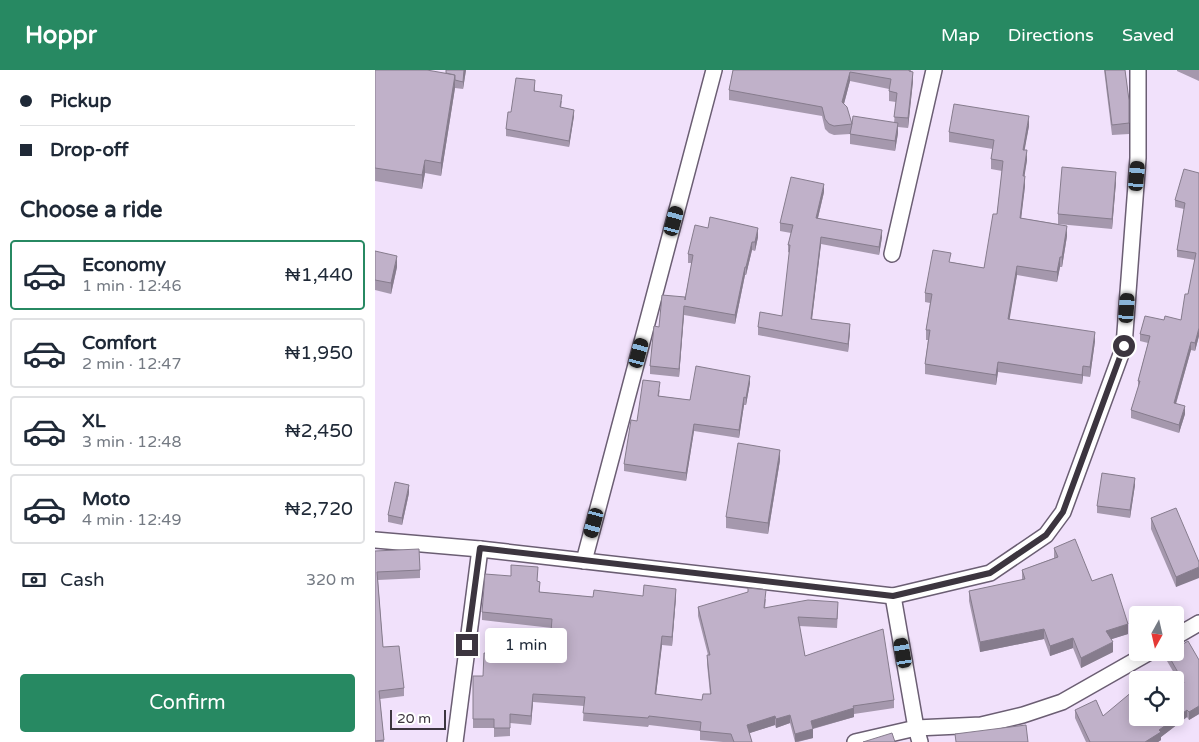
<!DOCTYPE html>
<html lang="en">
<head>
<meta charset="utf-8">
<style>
	:root { --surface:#fff; --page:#f2f2f3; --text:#1f2937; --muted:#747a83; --line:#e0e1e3; --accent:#278962 }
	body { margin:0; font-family:"Varela Round",sans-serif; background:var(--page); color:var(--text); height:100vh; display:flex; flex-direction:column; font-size:19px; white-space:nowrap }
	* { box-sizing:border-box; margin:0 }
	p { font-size:16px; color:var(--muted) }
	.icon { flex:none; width:28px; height:28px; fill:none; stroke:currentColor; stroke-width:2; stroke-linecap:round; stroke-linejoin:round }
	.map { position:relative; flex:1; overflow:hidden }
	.panel { display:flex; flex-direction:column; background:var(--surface); width:375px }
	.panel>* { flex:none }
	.top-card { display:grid; align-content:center; height:110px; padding:0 20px; background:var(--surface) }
	.needle { width:32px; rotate:188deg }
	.controls { position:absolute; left:754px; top:536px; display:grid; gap:10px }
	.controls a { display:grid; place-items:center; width:55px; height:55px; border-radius:5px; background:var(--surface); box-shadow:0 2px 12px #0003; font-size:25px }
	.scale { position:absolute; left:15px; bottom:12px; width:56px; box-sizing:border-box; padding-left:5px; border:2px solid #3c353f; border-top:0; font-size:14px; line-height:18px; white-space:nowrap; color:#3c353f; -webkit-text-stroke:4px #fff; paint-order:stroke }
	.end { position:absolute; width:22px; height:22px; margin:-11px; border:6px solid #3c353f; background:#fff; box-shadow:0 0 0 2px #fff }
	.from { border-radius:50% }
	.bubble { position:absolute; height:35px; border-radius:5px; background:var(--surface); box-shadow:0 2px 12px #0003; font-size:16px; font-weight:600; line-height:35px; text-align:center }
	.car { position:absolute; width:15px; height:30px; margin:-15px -8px; border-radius:6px; box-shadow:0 0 4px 1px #0007; background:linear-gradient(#222 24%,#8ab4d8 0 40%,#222 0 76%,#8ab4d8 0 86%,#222 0) }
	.top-card b { display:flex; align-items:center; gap:18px; height:48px; font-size:19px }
	.top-card b+b { border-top:1px solid var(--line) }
	.top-card i { width:12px; height:12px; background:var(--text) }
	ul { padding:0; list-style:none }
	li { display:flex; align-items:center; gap:15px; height:70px; margin:0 10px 8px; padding:0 10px; border:2px solid var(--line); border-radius:5px }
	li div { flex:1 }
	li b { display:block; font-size:19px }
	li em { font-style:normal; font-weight:600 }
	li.current { border-color:var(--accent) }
	li>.icon { width:45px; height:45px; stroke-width:1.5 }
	h2 { padding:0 20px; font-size:22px; line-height:60px }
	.pay { display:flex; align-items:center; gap:12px; height:55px; padding:0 20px; font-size:19px }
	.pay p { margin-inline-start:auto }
	.primary-button { display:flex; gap:10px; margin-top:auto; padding:10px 20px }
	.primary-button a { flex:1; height:58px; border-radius:5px; background:var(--accent); color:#fff; font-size:20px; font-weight:600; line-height:58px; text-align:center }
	header { display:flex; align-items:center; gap:30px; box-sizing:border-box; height:70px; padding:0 25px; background:var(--accent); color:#fff }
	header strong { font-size:24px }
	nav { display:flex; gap:28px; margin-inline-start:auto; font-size:18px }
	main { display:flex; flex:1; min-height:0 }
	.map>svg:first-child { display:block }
</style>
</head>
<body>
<header>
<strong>Hoppr</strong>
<nav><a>Map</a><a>Directions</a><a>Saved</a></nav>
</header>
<main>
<section class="panel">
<div class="top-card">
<b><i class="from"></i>Pickup</b>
<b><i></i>Drop-off</b>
</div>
<h2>Choose a ride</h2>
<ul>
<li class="current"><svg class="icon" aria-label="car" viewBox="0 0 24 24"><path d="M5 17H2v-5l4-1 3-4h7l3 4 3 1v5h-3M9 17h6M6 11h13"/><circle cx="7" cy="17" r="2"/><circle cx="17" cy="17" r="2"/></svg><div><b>Economy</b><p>1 min · 12:46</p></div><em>₦1,440</em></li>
<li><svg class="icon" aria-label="car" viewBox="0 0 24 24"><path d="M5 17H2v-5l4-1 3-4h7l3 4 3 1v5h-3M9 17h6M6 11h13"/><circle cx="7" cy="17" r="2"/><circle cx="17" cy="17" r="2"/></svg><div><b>Comfort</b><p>2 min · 12:47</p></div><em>₦1,950</em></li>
<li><svg class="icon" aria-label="car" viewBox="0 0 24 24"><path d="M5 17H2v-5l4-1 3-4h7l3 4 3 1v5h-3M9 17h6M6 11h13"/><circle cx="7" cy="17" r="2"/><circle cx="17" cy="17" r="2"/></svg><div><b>XL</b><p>3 min · 12:48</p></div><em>₦2,450</em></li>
<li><svg class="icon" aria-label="car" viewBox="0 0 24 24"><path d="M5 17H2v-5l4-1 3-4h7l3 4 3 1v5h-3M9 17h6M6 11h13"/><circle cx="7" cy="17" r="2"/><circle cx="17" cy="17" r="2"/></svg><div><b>Moto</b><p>4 min · 12:49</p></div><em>₦2,720</em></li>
</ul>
<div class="pay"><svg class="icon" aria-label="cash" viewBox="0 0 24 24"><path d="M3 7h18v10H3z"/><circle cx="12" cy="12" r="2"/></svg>Cash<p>320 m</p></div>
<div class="primary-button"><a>Confirm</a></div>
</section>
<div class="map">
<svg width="824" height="672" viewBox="0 0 824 672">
	<rect width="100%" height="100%" fill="#f1e1fb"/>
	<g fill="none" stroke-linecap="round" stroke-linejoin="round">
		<defs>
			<g id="minor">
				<path d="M517,184l42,-184"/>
				<path d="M0,470l105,9 413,47 97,-23 56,-38 17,-23 61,-166 14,-188v-88"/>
				<path d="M209,491l130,-491"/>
				<path d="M518,526l23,132 4,14"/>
				<path d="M800,567l24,-14"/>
				<path d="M80,672l25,-193"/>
				<path d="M480,672l61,-14 65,-3 42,-10 39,-13 88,-50"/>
			</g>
		</defs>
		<use href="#minor" stroke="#6b5e73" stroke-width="18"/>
		<use href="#minor" stroke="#fff" stroke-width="15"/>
	</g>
	<g fill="#a598ad" fill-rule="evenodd">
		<path d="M0,0l71,3v-3h20l-3,19 -8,-1 -14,88 -16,-3 -3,16 -47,-8z"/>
		<path d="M358,0h178l2,11 -5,47 -10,-1v6l-3,18 -45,-7v-10l-16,1 -5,-2 -4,-4 -3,-13 -93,-16v-10zM475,11l39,8v12l7,1 -2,21 -42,1 -8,-20z"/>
		<path d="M729,0h21l4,30v34l-17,1z"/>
		<path d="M802,0h22v11l-22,-10z"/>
		<path d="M160,16v5l27,10 -1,7 13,8 -5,31 -63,-11v-7l5,-17z"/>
		<path d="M654,56l-5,24 3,10 -3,16 1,10 -4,32 37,6v-10l58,-32 -4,47 -54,-5 9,12 -5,31h-2l-3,15 -40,-7 -8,44 86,22 -5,36 -7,-1 -1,8 -84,-12 -2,13 -71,-11v-10l3,-24h-2v-10l4,-27 -5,-1v-9l26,-31 33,6 13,-54 5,-43 -11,-2v-10l2,-10 -44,-7v-10z"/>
		<path d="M824,103v163l-4,15 -4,-1 -15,54 9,10 -6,19 -48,-15v-8l7,-22v-7l10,-38 -8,-2v-7l24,-14h17l7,-26 7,-34 -18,-3v-7l7,-41 -9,-2v-7z"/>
		<path d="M449,122l-6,26 64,19 -3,18 -58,-11 -9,75 38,13 -2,20 -90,-17v-8l24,-11 8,-63 -2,-1v-7l3,-12 -11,-2v-8z"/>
		<path d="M383,167l-3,14 -3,-1 -6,25h-1l-10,49 -51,-9 -5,62 -29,-3v-8l9,-39 26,-30 7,-34h-4v-9z"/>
		<path d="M0,181l22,16 -6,27 -16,-4z"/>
		<path d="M375,313l-4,22h-2l-5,33 -45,-7 -8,50 -62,-10v-7l13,-43 23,-32 -1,7 31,4z"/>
		<path d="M405,390l-12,74 -42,-6v-11z"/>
		<path d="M760,415l-5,33 -33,-5v-7z"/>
		<path d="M34,423l-7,32 -14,-3v-7z"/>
		<path d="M776,448l48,44 -23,25 -25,-58z"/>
		<path d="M679,478l38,33 36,53 -17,5 2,13 -32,16 -8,-20 -23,8 -6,-17 -64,13 -11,-51v-10l53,-11v-10l32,-12z"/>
		<path d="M0,481l45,19v8l-42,2 5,67 21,41v8l-24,3 4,43h-9z"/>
		<path d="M163,511l2,11 53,5 50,-1 33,1 -4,49 -10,-1 -6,49 46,6 8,-6 -3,-30v-9h1l-10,-39v-9l68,-8 -1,9 73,3 -1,17 -38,-2 6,30 89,44v8l-40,6v3l-41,12v9l-15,4h-3l-5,-19 -14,5 -1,-3 -26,8 3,9h-29l-23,-2v-9l-51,-6 -1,2 -65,-6 1,-15 -51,-4 -2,23 -21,-2v13l-16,1v-9h-21v-52h10l66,-20 3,-28 -70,-8v-8z"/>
		<path d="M792,583l32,7v54l-10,6 -2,-3 -26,20v3l-3,2h-72l-11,-24v-8l28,6 34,2h38v-29l6,-4 -14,-24z"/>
	</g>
	<g fill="#867c8d">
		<path d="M89,0h2l-3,19v-7z"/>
		<path d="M475,2v9l-8,30v-9z"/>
		<path d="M538,2v9l-5,47v-10z"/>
		<path d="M80,5v13l-14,88v-13z"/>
		<path d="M199,40v6l-5,31v-6z"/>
		<path d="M654,46v10l-6,33v-9z"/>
		<path d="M523,53v10l-3,18v-10z"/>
		<path d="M652,80v10l-4,26v-10z"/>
		<path d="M50,90v13l-3,16v-14z"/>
		<path d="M741,102v10l-4,47v-10z"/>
		<path d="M650,106v10l-5,42v-10z"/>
		<path d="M449,114v8l-8,34v-8z"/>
		<path d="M692,156v10l-5,31v-10z"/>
		<path d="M383,158v9l-3,14v-9z"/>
		<path d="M507,160v7l-3,18v-8z"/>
		<path d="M446,167v7l-10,83v-8z"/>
		<path d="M377,172v8l-6,25v-8z"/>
		<path d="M22,186v11l-6,27v-11z"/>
		<path d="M685,187v10l-3,15v-10z"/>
		<path d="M642,196v9l-9,54v-10z"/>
		<path d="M370,197v8l-10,49v-9z"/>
		<path d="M309,236v9l-5,62v-8z"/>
		<path d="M475,254v8l-2,20v-8z"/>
		<path d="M824,258v8l-4,15v-8z"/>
		<path d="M720,262v9l-5,36v-10z"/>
		<path d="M816,272v8l-17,60v-7z"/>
		<path d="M623,292v10l-2,13v-10z"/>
		<path d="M708,296v10l-1,8v-9z"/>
		<path d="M375,306v7l-4,22v-7z"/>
		<path d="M369,327v8l-5,33v-8z"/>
		<path d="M810,336v8l-6,19v-8z"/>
		<path d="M319,354v7l-8,50v-8z"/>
		<path d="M405,380v10l-12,74v-11z"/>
		<path d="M760,408v7l-5,33v-8z"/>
		<path d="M34,415v8l-7,32v-7z"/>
		<path d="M824,497v11l-23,9v-10z"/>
		<path d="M301,519v8l-4,49v-9z"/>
		<path d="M753,554v10l-22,7v-10z"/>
		<path d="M669,559v10l-64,13v-10z"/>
		<path d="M287,566v9l-7,58v-9z"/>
		<path d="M698,568v10l-23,8v-10z"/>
		<path d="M738,572v10l-32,16v-10z"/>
		<path d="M158,624v8l-2,23v-9z"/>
		<path d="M824,636v8l-10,6v-8z"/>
		<path d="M479,638v9l-43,12v-8z"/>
		<path d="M812,640v7l-26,20v3l-3,2h-13l14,-12z"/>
		<path d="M415,645v8l-14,5v-9z"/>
		<path d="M400,646v9l-28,9v-9z"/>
		<path d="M438,659v9l-18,4v-8z"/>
	</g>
	<g fill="#c0b1c9" stroke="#867c8d">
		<path d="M0,0h52l28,5 -14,88 -16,-3 -3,15 -47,-7z"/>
		<path d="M71,0h18l-1,12 -8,-2v-5l-9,-2z"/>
		<path d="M358,0h176v1l4,1 -5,46 -14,-1 3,-24 -8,-2 2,-12 -41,-7 -8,30 5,5 5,17 1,-8 45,7 -3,18 -45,-7 2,-10 -18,2 -5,-2 -4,-5 -3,-12 -93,-17z"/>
		<path d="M730,0h20l4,30v23l-17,2z"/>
		<path d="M141,8l19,2 -1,11 28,4 -2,12 14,3 -5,31 -63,-12 2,-17h3z"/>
		<path d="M579,34l75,12 -6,34h4l-4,26h2l-5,42 47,8 -5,31h-2l-3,15 -40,-6 -9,53 87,13 -5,35 -7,-1 -1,9 -84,-13 -2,13 -71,-11 5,-34h-4l6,-36 -7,-1 8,-43 18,3 -2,9 35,6 9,-54h4l6,-53 -12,-2 3,-19 -45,-8z"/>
		<path d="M687,97l54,5 -4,47 -54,-5z"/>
		<path d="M809,99l15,4v155l-4,15 -4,-1 -17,61 11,3 -6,19 -48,-15 9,-29h-2l12,-45 -10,-2 5,-18 19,4 1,-4 16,4 4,-26h3l8,-41 -19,-3 8,-47 -10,-3z"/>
		<path d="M416,107l33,7 -8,34 66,12 -3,17 -58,-10 -10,82 39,5 -2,20 -90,-17 2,-15 22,4 8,-71h-2l5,-20 -13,-2z"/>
		<path d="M335,147l48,11 -3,14h-3l-6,25h-1l-10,48 -51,-9 -5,63 -29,-3 4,-40 5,1 3,-32 23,2v3l8,-45 -5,-1 7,-29 13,3z"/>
		<path d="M0,181l22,5 -6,27 -16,-3z"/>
		<path d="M321,296l54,10 -4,22 -2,-1 -5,33 -45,-6 -8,49 -62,-9 7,-44 6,1 6,-41 17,2 -2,14 32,4z"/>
		<path d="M363,373l42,7 -12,73 -42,-6z"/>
		<path d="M727,403l33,5 -5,32 -33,-4z"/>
		<path d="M20,412l14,3 -7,33 -14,-3z"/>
		<path d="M801,438l23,54v5l-23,10 -25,-59z"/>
		<path d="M700,469l17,42 20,-7 16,50 -22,7 7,11 -32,16 -8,-20 -23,8 -6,-17 -64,13 -11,-51 56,-12 -3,-9 36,-13 -4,-9z"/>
		<path d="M44,479l1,21 -43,2 6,75 16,-1 5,42 -25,3 5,49 -9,1v-190z"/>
		<path d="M136,495l27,2 -1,14 3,1 -1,10 54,5 1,-7 49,6 1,-11 32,4 -4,48 -10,-1 -7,58 47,6 1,-6h8l-4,-39h3l-12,-48 50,-15v-4l18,2 -2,18 44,-8 30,2 -1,17 -39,-2 7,39 78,-27 11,71 -41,6 1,2 -43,13 2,8 -18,5 -5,-19 -14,4 -1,-3 -28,9 5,17h-18l-3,-8 -31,-3 1,-9 -52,-6 -1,2 -65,-5 2,-16 -52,-3 -2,22 -21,-2v14h-16v-9h-21v-43h10l1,-23 65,3 3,-37 -70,-7 3,-38 26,2z"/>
		<path d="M813,571l11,19v46l-10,6 -2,-2 -28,20 2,2 -16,10h-55l-15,-32 21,-10 7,16 30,-25 4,6v21h38v-20l3,-2 -3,-4v-3l9,-6 -17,-30 2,-1h6v-3z"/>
		<path d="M651,655l2,17h-72l-1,-8z"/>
		<path d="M517,663l3,9h-32z"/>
	</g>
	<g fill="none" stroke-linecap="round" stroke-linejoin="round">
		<path stroke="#3c353f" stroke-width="6" d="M92,575l13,-97 413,48 97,-23 56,-38 17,-23 61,-166"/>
	</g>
</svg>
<div class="controls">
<a><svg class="needle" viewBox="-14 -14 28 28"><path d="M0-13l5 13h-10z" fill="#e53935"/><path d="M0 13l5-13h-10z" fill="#747a83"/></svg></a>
<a><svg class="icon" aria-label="locate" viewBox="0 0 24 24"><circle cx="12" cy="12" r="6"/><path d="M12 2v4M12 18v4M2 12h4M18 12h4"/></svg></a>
</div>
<div class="scale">20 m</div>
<i class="end from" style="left:749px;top:276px"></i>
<i class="end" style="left:92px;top:575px"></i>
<div class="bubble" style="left:110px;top:558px;width:82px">1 min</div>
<i class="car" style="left:762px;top:106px;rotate:5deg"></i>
<i class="car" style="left:299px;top:151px;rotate:15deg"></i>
<i class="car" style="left:752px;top:238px;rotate:4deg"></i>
<i class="car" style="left:264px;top:283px;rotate:15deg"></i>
<i class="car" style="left:219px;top:453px;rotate:195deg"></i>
<i class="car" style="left:528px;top:583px;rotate:350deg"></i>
</div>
</main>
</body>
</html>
